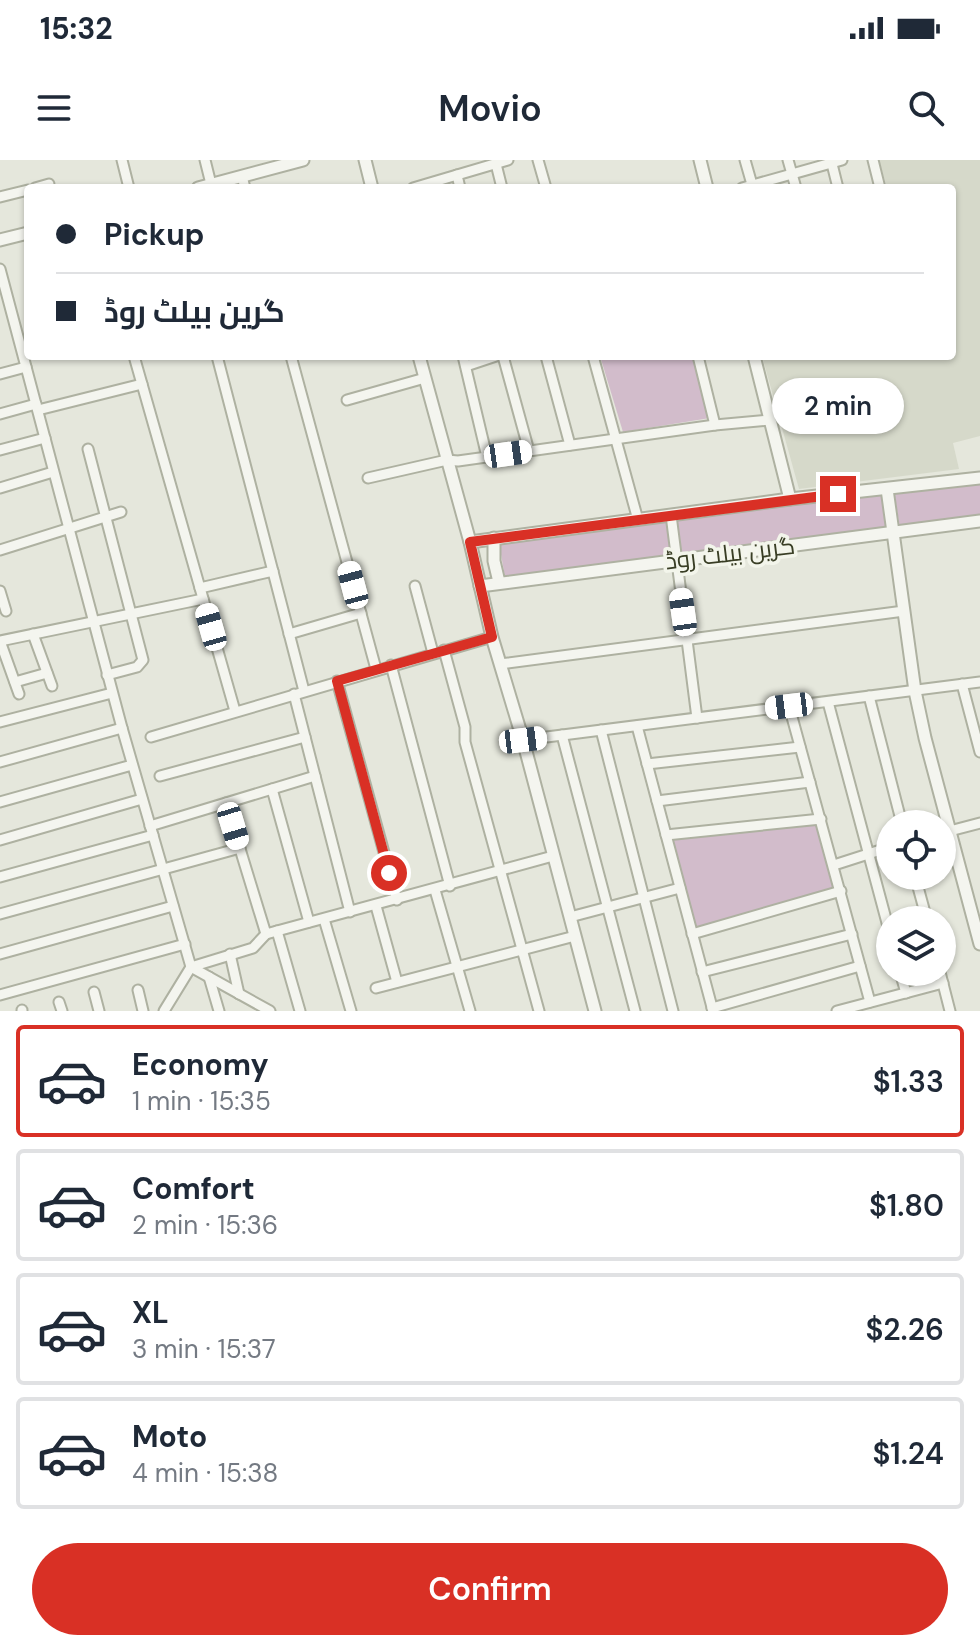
<!DOCTYPE html>
<html lang="en">
<head>
<meta charset="utf-8">
<style>
	:root { --surface:#fff; --page:#f2f2f3; --text:#1f2937; --muted:#747a83; --line:#e0e1e3; --accent:#d93025 }
	body { margin:0; font-family:"DM Sans",Cairo,sans-serif; background:var(--page); color:var(--text); height:100vh; display:flex; flex-direction:column; font-size:30px; white-space:nowrap }
	* { box-sizing:border-box; margin:0 }
	p { font-size:26px; color:var(--muted) }
	.icon { flex:none; width:44px; height:44px; fill:none; stroke:currentColor; stroke-width:2; stroke-linecap:round; stroke-linejoin:round }
	.map { position:relative; height:851px; overflow:hidden }
	.drawer { display:flex; flex-direction:column; background:var(--surface); flex:1 }
	.drawer>* { flex:none }
	.hud { position:absolute; left:24px; top:24px; width:932px; height:176px; border-radius:8px; box-shadow:0 2px 6px #0004; display:grid; align-content:center; height:176px; padding:0 32px; background:var(--surface) }
	.tools { position:absolute; left:876px; top:650px; display:grid; gap:16px }
	.tools a { display:grid; place-items:center; width:80px; height:80px; border-radius:50%; background:var(--surface); box-shadow:0 2px 6px #0004; font-size:40px }
	.end { position:absolute; width:36px; height:36px; margin:-18px; border:10px solid #d93025; background:#fff; box-shadow:0 0 0 4px #fff }
	.from { border-radius:50% }
	.bubble { position:absolute; height:56px; border-radius:28px; background:var(--surface); box-shadow:0 2px 6px #0004; font-size:26px; font-weight:600; line-height:56px; text-align:center }
	.car { position:absolute; width:24px; height:48px; margin:-24px -12px; border-radius:10px; box-shadow:0 0 6px 2px #0007; background:linear-gradient(#fff 24%,#345 0 40%,#fff 0 76%,#345 0 86%,#fff 0) }
	.hud b { display:flex; align-items:center; gap:28px; height:76px; font-size:30px }
	.hud b+b { border-top:2px solid var(--line) }
	.hud i { width:20px; height:20px; background:var(--text) }
	ul { padding:14px 0 0; list-style:none }
	li { display:flex; align-items:center; gap:24px; height:112px; margin:0 16px 12px; padding:0 16px; border:4px solid var(--line); border-radius:8px }
	li div { flex:1 }
	li b { display:block; font-size:30px }
	li em { font-style:normal; font-weight:600 }
	li.on { border-color:var(--accent) }
	li>.icon { width:72px; height:72px; stroke-width:1.5 }
	.cta { display:flex; gap:16px; margin-top:auto; padding:16px 32px }
	.cta a { flex:1; height:92px; border-radius:48px; background:var(--accent); color:#fff; font-size:32px; font-weight:600; line-height:92px; text-align:center }
	.status { display:flex; justify-content:space-between; align-items:center; height:56px; padding:0 40px; background:var(--surface); direction:ltr }
	.status svg { height:22px; fill:currentColor }
	header { display:flex; justify-content:space-between; align-items:center; height:104px; padding:0 32px; background:var(--surface); font-size:36px; font-weight:600 }
	.map>svg:first-child { display:block }
</style>
</head>
<body>
<div class="status"><b>15:32</b><svg viewBox="0 0 49 12"><path d="M0 12V9h3v3zM5 12V6h3v6zM10 12V3h3v9zM15 12V0h3v12zM26 1h20v11H26zM47 4h2v5h-2z"/></svg></div>
<header><svg class="icon" aria-label="menu" viewBox="0 0 24 24"><path d="M4 6h16M4 12h16M4 18h16"/></svg>Movio<svg class="icon" aria-label="search" viewBox="0 0 24 24"><circle cx="10" cy="10" r="6"/><path d="M15 15l6 6"/></svg></header>
<div class="map">
<svg width="980" height="851" viewBox="0 0 980 851">
	<rect width="100%" height="100%" fill="#e5e7dc"/>
	<path fill="#d6d9ca" d="M879,0h101v276l-27,7 6,26 -160,20 -37,-133h190v-168h-65z"/>
	<g fill="#d2bccb">
		<path d="M600,196h95l15,62 -87,14z"/>
		<path d="M980,324v32l-80,12 -6,-37 49,-6 16,2z"/>
		<path d="M882,333l7,33 -209,29 -4,-35z"/>
		<path d="M668,361l4,36 -167,20 -6,-34z"/>
		<path d="M816,665l18,62 -138,42 -24,-91z"/>
	</g>
	<g fill="none" stroke-linecap="round" stroke-linejoin="round">
		<defs>
			<g id="minor">
				<path d="M122,0l7,28"/>
				<path d="M205,0l6,24"/>
				<path d="M538,0l8,28"/>
				<path d="M745,0l8,28"/>
				<path d="M788,0l8,28"/>
				<path d="M831,0l7,28"/>
				<path d="M873,0l7,28"/>
				<path d="M496,4l6,24"/>
				<path d="M242,16l3,12"/>
				<path d="M35,28l14,-4"/>
				<path d="M413,28l44,-13"/>
				<path d="M460,28l-3,-13 51,-15"/>
				<path d="M742,28l100,-28"/>
				<path d="M0,37l28,-7"/>
				<path d="M0,109l122,459 69,239 79,44"/>
				<path d="M134,196l101,355"/>
				<path d="M217,196l87,335"/>
				<path d="M291,196l85,313"/>
				<path d="M463,196l24,101"/>
				<path d="M503,196l26,95"/>
				<path d="M546,196l24,89"/>
				<path d="M593,196l45,164"/>
				<path d="M698,196l17,69"/>
				<path d="M466,206l30,-10"/>
				<path d="M0,214l26,-7"/>
				<path d="M347,240l78,-22"/>
				<path d="M38,250l104,-26"/>
				<path d="M0,254l36,-10"/>
				<path d="M88,289l55,211 -6,7 -30,8"/>
				<path d="M0,290l45,-12"/>
				<path d="M368,318l79,-18 11,1 257,-36 55,-5"/>
				<path d="M0,328l53,-16"/>
				<path d="M671,355l26,203"/>
				<path d="M0,390l121,-38"/>
				<path d="M415,426l18,67"/>
				<path d="M200,428l73,-17"/>
				<path d="M0,431l6,20"/>
				<path d="M33,474l19,52"/>
				<path d="M289,474l72,-21"/>
				<path d="M444,490l21,77v15l74,269"/>
				<path d="M500,504l404,-53"/>
				<path d="M391,505l59,221"/>
				<path d="M337,521l60,219"/>
				<path d="M15,522l32,-9"/>
				<path d="M962,524l18,68"/>
				<path d="M19,534l-19,-53 203,-42"/>
				<path d="M294,534l56,218"/>
				<path d="M869,536l33,128"/>
				<path d="M828,542l62,232"/>
				<path d="M789,546l81,296"/>
				<path d="M0,562l112,-29"/>
				<path d="M637,566l76,285"/>
				<path d="M601,570l72,281"/>
				<path d="M562,575l73,276"/>
				<path d="M151,577l341,-100"/>
				<path d="M523,580l457,-58"/>
				<path d="M0,602l122,-34"/>
				<path d="M647,604l153,-17"/>
				<path d="M160,616l145,-39"/>
				<path d="M272,629l37,133"/>
				<path d="M657,641l153,-19"/>
				<path d="M0,642l132,-37"/>
				<path d="M226,643l40,131 287,-78"/>
				<path d="M150,666l165,-50"/>
				<path d="M942,673l38,-10"/>
				<path d="M666,675l155,-16"/>
				<path d="M0,680l142,-41"/>
				<path d="M834,705l56,-18"/>
				<path d="M915,716l12,44"/>
				<path d="M0,717l153,-42"/>
				<path d="M435,730l35,121"/>
				<path d="M376,746l21,76"/>
				<path d="M0,754l240,-66"/>
				<path d="M570,757l110,-29"/>
				<path d="M324,759l27,92"/>
				<path d="M277,771l23,80"/>
				<path d="M692,774l149,-43"/>
				<path d="M0,794l173,-48"/>
				<path d="M230,794l9,40"/>
				<path d="M702,812l150,-38"/>
				<path d="M900,812l6,21"/>
				<path d="M940,812l10,39"/>
				<path d="M209,817l10,34"/>
				<path d="M376,828l199,-52"/>
				<path d="M138,830l5,21"/>
				<path d="M94,832l5,19"/>
				<path d="M0,835l185,-51"/>
				<path d="M59,842l3,9"/>
				<path d="M712,848l148,-42"/>
				<path d="M22,850v1"/>
				<path d="M164,851l27,-44 62,-19 13,-14"/>
				<path d="M837,851l106,-28"/>
			</g>
			<g id="tertiary">
				<path d="M365,0l7,28"/>
				<path d="M700,0l7,28"/>
				<path d="M198,28l105,-28"/>
				<path d="M0,80l28,-7"/>
				<path d="M419,196l51,186 22,95 31,103 72,271"/>
				<path d="M754,196l36,143"/>
				<path d="M887,329l28,202 10,47 55,206"/>
				<path d="M494,378v23l5,21"/>
				<path d="M470,382l320,-43 190,-21"/>
				<path d="M480,426l500,-65"/>
			</g>
		</defs>
		<use href="#minor" stroke="#aeb1a1" stroke-width="13"/>
		<use href="#tertiary" stroke="#aeb1a1" stroke-width="15"/>
		<use href="#minor" stroke="#f4f5ef" stroke-width="9"/>
		<use href="#tertiary" stroke="#f4f5ef" stroke-width="11"/>
	</g>
	<g fill="none" stroke-linecap="round" stroke-linejoin="round">
		<path stroke="#d93025" stroke-width="10" d="M389,713l-52,-192 155,-44 -22,-95 368,-48"/>
	</g>
	<g text-anchor="middle" dominant-baseline="central" stroke-width="7" stroke-linejoin="round" paint-order="stroke">
		<g font-size="24" fill="#393e25" stroke="#f3f5eb">
			<text transform="translate(730 393) rotate(-7)">گرین بیلٹ روڈ</text>
		</g>
	</g>
</svg>
<div class="tools">
<a><svg class="icon" aria-label="locate" viewBox="0 0 24 24"><circle cx="12" cy="12" r="6"/><path d="M12 2v4M12 18v4M2 12h4M18 12h4"/></svg></a>
<a><svg class="icon" aria-label="layers" viewBox="0 0 24 24"><path d="M12 4l9 5-9 5-9-5zM3 14l9 5 9-5"/></svg></a>
</div>
<i class="end from" style="left:389px;top:713px"></i>
<i class="end" style="left:838px;top:334px"></i>
<div class="bubble" style="left:772px;top:218px;width:132px">2 min</div>
<i class="car" style="left:508px;top:294px;rotate:82deg"></i>
<i class="car" style="left:353px;top:425px;rotate:345deg"></i>
<i class="car" style="left:683px;top:452px;rotate:352deg"></i>
<i class="car" style="left:211px;top:467px;rotate:344deg"></i>
<i class="car" style="left:789px;top:546px;rotate:263deg"></i>
<i class="car" style="left:523px;top:580px;rotate:83deg"></i>
<i class="car" style="left:233px;top:666px;rotate:163deg"></i>
<div class="hud">
<b><i class="from"></i>Pickup</b>
<b><i></i>گرین بیلٹ روڈ</b>
</div>
</div>
<section class="drawer">
<ul>
<li class="on"><svg class="icon" aria-label="car" viewBox="0 0 24 24"><path d="M5 17H2v-5l4-1 3-4h7l3 4 3 1v5h-3M9 17h6M6 11h13"/><circle cx="7" cy="17" r="2"/><circle cx="17" cy="17" r="2"/></svg><div><b>Economy</b><p>1 min · 15:35</p></div><em>$1.33</em></li>
<li><svg class="icon" aria-label="car" viewBox="0 0 24 24"><path d="M5 17H2v-5l4-1 3-4h7l3 4 3 1v5h-3M9 17h6M6 11h13"/><circle cx="7" cy="17" r="2"/><circle cx="17" cy="17" r="2"/></svg><div><b>Comfort</b><p>2 min · 15:36</p></div><em>$1.80</em></li>
<li><svg class="icon" aria-label="car" viewBox="0 0 24 24"><path d="M5 17H2v-5l4-1 3-4h7l3 4 3 1v5h-3M9 17h6M6 11h13"/><circle cx="7" cy="17" r="2"/><circle cx="17" cy="17" r="2"/></svg><div><b>XL</b><p>3 min · 15:37</p></div><em>$2.26</em></li>
<li><svg class="icon" aria-label="car" viewBox="0 0 24 24"><path d="M5 17H2v-5l4-1 3-4h7l3 4 3 1v5h-3M9 17h6M6 11h13"/><circle cx="7" cy="17" r="2"/><circle cx="17" cy="17" r="2"/></svg><div><b>Moto</b><p>4 min · 15:38</p></div><em>$1.24</em></li>
</ul>
<div class="cta"><a>Confirm</a></div>
</section>
</body>
</html>
